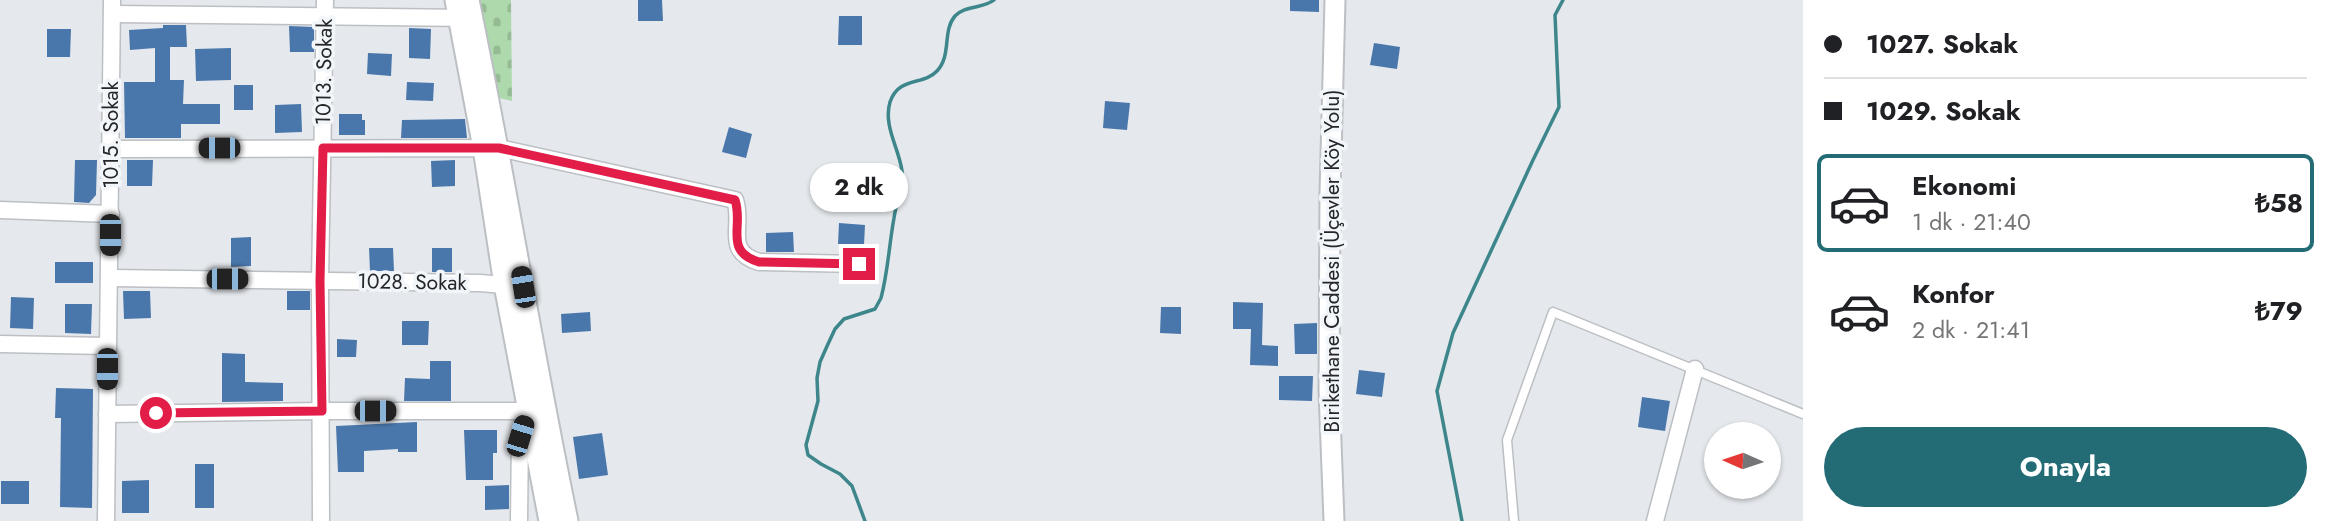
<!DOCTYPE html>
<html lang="tr">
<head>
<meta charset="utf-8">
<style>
	:root { --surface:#fff; --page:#f6f6f6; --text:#202124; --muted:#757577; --line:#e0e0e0; --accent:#236c76 }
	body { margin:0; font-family:Jost,sans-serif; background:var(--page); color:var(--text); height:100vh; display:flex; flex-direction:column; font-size:26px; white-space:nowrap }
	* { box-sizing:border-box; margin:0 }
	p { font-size:23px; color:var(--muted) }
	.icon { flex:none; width:38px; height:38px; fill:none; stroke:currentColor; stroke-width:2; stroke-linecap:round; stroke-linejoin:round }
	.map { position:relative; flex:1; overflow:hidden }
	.drawer { display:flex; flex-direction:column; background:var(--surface); width:525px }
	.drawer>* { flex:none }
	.top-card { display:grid; align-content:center; height:154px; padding:0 21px; background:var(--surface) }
	.needle { width:46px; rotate:273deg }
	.fabs { position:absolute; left:1704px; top:422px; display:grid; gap:14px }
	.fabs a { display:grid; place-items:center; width:77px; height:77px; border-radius:50%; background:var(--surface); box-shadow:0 2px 5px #0004; font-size:35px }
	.end { position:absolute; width:32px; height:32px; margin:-16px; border:9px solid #e11d48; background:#fff; box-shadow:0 0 0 4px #fff }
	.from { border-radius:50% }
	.bubble { position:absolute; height:49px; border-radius:24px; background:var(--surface); box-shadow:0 2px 5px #0004; font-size:23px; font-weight:700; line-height:49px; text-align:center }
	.car { position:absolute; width:21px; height:42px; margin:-21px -10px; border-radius:9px; box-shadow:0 0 5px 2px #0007; background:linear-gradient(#222 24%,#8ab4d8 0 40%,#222 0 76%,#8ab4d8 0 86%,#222 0) }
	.top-card b { display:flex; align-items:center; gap:24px; height:66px; font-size:26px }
	.top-card b+b { border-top:2px solid var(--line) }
	.top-card i { width:18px; height:18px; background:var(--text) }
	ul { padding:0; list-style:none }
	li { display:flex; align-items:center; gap:21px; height:98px; margin:0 14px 10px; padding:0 7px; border:4px solid transparent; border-radius:10px }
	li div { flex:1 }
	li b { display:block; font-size:26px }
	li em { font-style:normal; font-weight:700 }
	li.selected { border-color:var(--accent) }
	li>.icon { width:63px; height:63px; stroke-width:1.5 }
	.cta { display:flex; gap:14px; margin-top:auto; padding:14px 21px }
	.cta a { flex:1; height:80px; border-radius:42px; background:var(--accent); color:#fff; font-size:28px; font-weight:700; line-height:80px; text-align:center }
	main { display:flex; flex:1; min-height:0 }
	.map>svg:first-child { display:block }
</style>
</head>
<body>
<main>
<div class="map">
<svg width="1803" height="521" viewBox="0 0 1803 521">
	<defs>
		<pattern id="cemetery-stones" width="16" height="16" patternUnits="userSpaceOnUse" patternTransform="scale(1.75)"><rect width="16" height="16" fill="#add9ac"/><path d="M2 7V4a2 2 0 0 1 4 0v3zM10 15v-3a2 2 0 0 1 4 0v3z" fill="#95ba94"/></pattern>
	</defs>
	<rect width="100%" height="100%" fill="#e5e8ec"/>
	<path fill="url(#cemetery-stones)" d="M479,0h32l1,101 -13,-3z"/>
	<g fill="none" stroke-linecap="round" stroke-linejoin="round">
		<g stroke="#3d868b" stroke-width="3.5">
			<path d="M865,521l-13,-35 -12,-12 -19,-10 -13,-9 -2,-10 12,-44 -1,-23 3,-16 8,-18 7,-15 9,-10 31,-10 6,-11c7,-26 8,-53 13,-80 2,-15 9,-32 8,-47 -3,-23 -19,-45 -12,-69 9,-26 33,-16 47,-31 15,-16 5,-40 18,-55 10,-11 28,-7 39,-16"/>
			<path d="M1462,521l-25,-130 16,-58 80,-173 26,-53 -4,-92 8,-15"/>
		</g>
	</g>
	<g fill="#4a77ab">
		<path d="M638,0h24l1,21h-25z"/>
		<path d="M1290,0h29v12l-29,-1z"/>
		<path d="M839,16h23v29h-24z"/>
		<path d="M163,25h23l1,22h-17v33h14l-1,24h37v20h-39v14h-56l-1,-56h31v-34l-25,2 -1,-20 34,-2z"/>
		<path d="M289,26l25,1v25h-24z"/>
		<path d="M409,28l22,1 -1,30 -21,-1z"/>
		<path d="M47,29h24l-1,28h-23z"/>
		<path d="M1374,43l26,4 -3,22 -27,-4z"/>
		<path d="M231,48v32l-35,1 -1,-32z"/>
		<path d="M368,53l24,1 -1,22 -24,-2z"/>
		<path d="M407,82l27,1 -1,18 -27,-1z"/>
		<rect x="234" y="85" width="19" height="25"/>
		<path d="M1105,101l25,2 -3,27 -24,-2z"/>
		<path d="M301,104l1,28 -27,1v-28z"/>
		<path d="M339,114h23v6h3v15h-26z"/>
		<path d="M465,119l2,19h-66l1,-18z"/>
		<path d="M729,127l23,7 -6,24 -24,-6z"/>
		<path d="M75,160h22l-1,35 -7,8 -15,-1z"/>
		<path d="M127,160h26l-1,26h-25z"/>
		<path d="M455,160v26l-23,1 -1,-26z"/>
		<path d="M839,223l26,2 -1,20 -26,-1z"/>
		<path d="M793,232l1,20h-28v-19z"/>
		<path d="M251,237v29l-20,1v-29z"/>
		<path d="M369,248h24l1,23h-24z"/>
		<rect x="432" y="248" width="20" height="24"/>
		<rect x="55" y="262" width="38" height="21"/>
		<path d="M123,291h27l1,27 -27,1z"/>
		<rect x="287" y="291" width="23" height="19"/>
		<path d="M11,297l23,1 -1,31 -23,-1z"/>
		<path d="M1233,302l30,1 -1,42 16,1v20l-28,-1 1,-36h-18z"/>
		<path d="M65,304h27l-1,30 -26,-1z"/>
		<path d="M1161,307h20v27l-21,-1z"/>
		<path d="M590,312l1,19 -29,2 -1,-19z"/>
		<path d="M402,321h27l-1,24h-26z"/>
		<path d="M1317,323v31h-22l-1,-30z"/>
		<path d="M337,339l20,1 -1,17h-19z"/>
		<path d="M222,353l23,1v28l38,1v18l-61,1z"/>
		<path d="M430,361h21v40h-47l1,-23 25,1z"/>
		<path d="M1359,370l26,3 -3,24 -26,-3z"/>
		<path d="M1279,376h34l-1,25 -33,-1z"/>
		<path d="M56,388l37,1 -1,119 -32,-1 1,-89h-6z"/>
		<path d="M1642,397l28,4 -5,30 -27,-4z"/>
		<path d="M417,422v30h-19v-3l-34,2v21h-26l-2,-46z"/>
		<path d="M464,430h33v23h-4v27h-27z"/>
		<path d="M602,433l6,42 -29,4 -6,-42z"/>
		<rect x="195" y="464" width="19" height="44"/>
		<path d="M149,480v33h-27v-32z"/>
		<rect x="1" y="481" width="28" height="23"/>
		<path d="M509,485v24l-24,1v-24z"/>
	</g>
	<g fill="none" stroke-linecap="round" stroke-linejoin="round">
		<defs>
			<path id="service" d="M1514,521l-7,-81 46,-128 250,102"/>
			<g id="minor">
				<path d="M112,14l358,4"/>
				<path d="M111,149l388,-1 236,52c9,26 -12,51 24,62l100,2"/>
				<path d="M0,210l111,4"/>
				<path d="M110,278l370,5 24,2"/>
				<path d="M0,344l107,2"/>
				<path d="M107,414l215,-3h206l-8,25 -1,85"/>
				<path d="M106,521l6,-521"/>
				<path d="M321,521l-1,-240 5,-281"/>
				<path d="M1655,521l40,-152"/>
			</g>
			<g id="tertiary">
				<path d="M455,0l28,148 21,137 45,236"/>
				<path d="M469,0c36,173 63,348 99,521"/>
				<path d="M1334,521l-5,-131 1,-197 5,-193"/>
			</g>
		</defs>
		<use href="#service" stroke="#bcbfc3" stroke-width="11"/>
		<use href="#minor" stroke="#bcbfc3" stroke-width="19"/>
		<use href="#tertiary" stroke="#bcbfc3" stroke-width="23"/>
		<use href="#service" stroke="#fff" stroke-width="8"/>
		<use href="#minor" stroke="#fff" stroke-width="16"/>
		<use href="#tertiary" stroke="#fff" stroke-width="19"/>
	</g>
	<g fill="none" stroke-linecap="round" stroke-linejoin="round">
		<path stroke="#e11d48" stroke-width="9" d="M156,413l166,-2 -2,-130 3,-133h176l236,52c9,26 -12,51 24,62l100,2"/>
	</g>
	<g text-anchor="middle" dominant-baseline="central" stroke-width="7" stroke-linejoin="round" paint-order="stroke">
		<g font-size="21" fill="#252628" stroke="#f2f6fa">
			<text transform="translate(324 72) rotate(-89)">1013. Sokak</text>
			<text transform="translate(111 135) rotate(-90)">1015. Sokak</text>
			<text transform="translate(1332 261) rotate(-90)">Birikethane Caddesi (Üçevler Köy Yolu)</text>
			<text transform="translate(412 282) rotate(1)">1028. Sokak</text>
		</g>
	</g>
</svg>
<div class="fabs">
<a><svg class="needle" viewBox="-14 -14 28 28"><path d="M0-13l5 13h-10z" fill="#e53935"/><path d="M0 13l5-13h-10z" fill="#757577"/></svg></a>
</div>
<i class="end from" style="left:156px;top:413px"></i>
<i class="end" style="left:859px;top:264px"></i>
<div class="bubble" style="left:810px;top:163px;width:98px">2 dk</div>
<i class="car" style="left:219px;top:148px;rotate:270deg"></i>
<i class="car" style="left:110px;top:235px;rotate:180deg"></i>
<i class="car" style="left:227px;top:279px;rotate:90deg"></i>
<i class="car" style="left:523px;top:287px;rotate:351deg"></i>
<i class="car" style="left:107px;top:369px;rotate:180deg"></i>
<i class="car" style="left:375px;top:411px;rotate:90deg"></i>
<i class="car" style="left:520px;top:436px;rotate:17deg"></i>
</div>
<section class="drawer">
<div class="top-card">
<b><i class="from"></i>1027. Sokak</b>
<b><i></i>1029. Sokak</b>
</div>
<ul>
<li class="selected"><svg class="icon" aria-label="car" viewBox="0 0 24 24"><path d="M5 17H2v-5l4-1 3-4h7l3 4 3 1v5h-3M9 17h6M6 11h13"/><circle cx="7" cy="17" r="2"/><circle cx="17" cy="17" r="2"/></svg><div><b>Ekonomi</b><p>1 dk · 21:40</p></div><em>₺58</em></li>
<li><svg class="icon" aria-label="car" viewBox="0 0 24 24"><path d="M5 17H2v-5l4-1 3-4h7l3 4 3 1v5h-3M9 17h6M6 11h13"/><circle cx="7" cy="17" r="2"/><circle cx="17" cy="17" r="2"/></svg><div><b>Konfor</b><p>2 dk · 21:41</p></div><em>₺79</em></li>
</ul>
<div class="cta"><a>Onayla</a></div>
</section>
</main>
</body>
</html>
